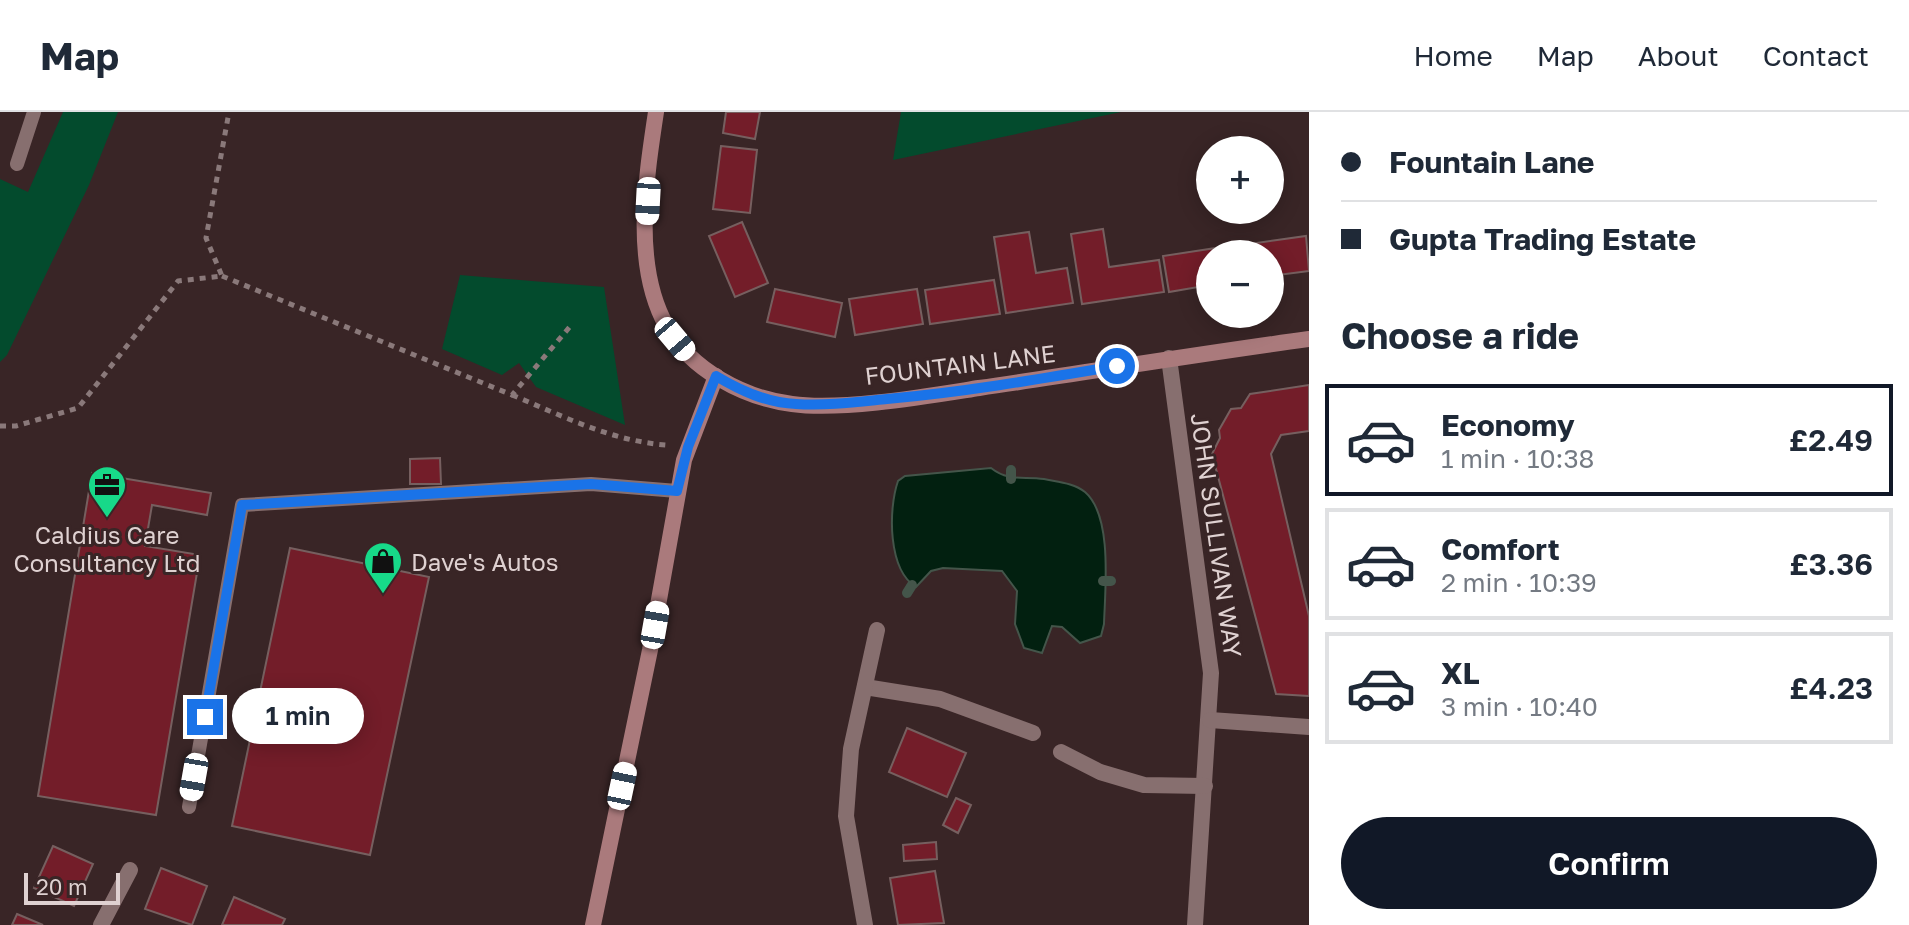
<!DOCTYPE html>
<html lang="en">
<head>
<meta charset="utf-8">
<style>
	:root { --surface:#fff; --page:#f6f6f7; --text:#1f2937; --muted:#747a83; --line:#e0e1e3; --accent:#111827 }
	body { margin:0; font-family:"Golos Text",sans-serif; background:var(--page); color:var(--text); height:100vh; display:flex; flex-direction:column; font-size:30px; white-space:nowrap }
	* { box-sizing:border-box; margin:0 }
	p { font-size:26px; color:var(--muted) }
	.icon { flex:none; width:44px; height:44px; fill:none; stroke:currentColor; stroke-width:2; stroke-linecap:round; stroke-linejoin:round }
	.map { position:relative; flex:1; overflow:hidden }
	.side { display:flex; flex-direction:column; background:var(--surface); width:600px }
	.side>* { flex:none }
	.top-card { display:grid; align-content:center; height:176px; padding:0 32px; background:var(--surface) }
	.tools { position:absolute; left:1196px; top:24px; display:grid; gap:16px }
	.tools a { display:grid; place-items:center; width:88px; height:88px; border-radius:50%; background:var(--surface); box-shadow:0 4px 20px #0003; font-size:40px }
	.scale { position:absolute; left:24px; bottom:20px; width:96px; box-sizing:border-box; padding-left:8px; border:4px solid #dfd1d1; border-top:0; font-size:22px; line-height:28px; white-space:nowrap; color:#dfd1d1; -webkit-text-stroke:6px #392526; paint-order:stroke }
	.end { position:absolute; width:36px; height:36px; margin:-18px; border:10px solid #1a73e8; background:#fff; box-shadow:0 0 0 4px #fff }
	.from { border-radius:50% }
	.bubble { position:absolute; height:56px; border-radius:28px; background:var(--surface); box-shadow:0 4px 20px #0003; font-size:26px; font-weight:600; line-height:56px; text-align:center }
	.car { position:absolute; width:24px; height:48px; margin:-24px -12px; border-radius:10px; box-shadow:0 0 6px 2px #0007; background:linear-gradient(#fff 24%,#345 0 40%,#fff 0 76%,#345 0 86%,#fff 0) }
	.top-card b { display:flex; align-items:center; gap:28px; height:76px; font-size:30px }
	.top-card b+b { border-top:2px solid var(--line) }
	.top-card i { width:20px; height:20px; background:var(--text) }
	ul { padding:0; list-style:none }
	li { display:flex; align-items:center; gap:24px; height:112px; margin:0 16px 12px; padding:0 16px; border:4px solid var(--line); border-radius:0px }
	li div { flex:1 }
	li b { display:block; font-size:30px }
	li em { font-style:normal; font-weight:600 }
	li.on { border-color:var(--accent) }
	li>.icon { width:72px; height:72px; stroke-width:1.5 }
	h2 { padding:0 32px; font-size:36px; line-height:96px }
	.action { display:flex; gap:16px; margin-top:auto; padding:16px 32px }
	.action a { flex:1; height:92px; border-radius:48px; background:var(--accent); color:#fff; font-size:32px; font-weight:600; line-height:92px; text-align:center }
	header { display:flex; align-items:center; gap:48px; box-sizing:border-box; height:112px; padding:0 40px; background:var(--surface); border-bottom:2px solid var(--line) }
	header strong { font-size:38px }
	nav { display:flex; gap:44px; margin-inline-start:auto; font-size:28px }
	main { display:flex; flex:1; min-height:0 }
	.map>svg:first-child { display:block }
</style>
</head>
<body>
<header>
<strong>Map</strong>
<nav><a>Home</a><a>Map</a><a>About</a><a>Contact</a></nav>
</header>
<main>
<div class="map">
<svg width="1309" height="813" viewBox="0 0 1309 813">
	<rect width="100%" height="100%" fill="#392526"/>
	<g fill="#034b2d">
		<path d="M63,0h55l-29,73 -82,170 -7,7v-183l28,13z"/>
		<path d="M901,0h220l-228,48z"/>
		<path d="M460,163l144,12 21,138 -89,-38 -17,-24 -17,12 -60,-26z"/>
	</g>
	<path fill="#022010" stroke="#44554a" stroke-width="2" d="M991,356c18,14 32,8 53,11 14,3 30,4 41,13 28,24 20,98 19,132l-3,12 -21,7 -18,-16 -10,-1 -10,27 -18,-5 -9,-24 2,-33 -15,-20 -59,-3 -12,3 -15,16c-28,-17 -28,-77 -18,-106l7,-5z"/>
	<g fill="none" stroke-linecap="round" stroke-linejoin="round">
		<g stroke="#44554a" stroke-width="10">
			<path d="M1011,358v9"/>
			<path d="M1103,469h8"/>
			<path d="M907,481l5,-8"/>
		</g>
	</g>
	<g fill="#731d29" stroke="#765f5f" stroke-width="2">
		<path d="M726,0h34l-5,27 -32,-6z"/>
		<path d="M721,34l36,4 -7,63 -37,-4z"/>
		<path d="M742,110l26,61 -33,14 -26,-61z"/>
		<path d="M1103,117l6,38 50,-7 5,32 -82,12 -11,-70z"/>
		<path d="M1029,120l7,41 31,-5 6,35 -67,10 -12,-76z"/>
		<path d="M1306,124l3,35 -39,5v-22h-34l-1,-8z"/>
		<path d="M1229,134l1,8h-20v31l-41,7 -6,-36z"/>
		<path d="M994,168l6,34 -70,10 -5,-34z"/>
		<path d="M775,177l67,14 -7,34 -68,-15z"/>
		<path d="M917,177l6,35 -68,11 -6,-36z"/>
		<path d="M1309,273v46l-28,4 -10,19 38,162v80l-33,-2 -64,-240 8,-16 -1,-8 12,-21 10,-1 9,-14z"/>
		<path d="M440,346l1,26h-31v-25z"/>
		<path d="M92,361l119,20 -4,22 -55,-10 -7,41 55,9 -44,260 -118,-19z"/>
		<path d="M290,436l139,29 -59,278 -138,-29z"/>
		<path d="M907,616l59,25 -19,44 -58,-25z"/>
		<path d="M956,686l15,7 -13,28 -15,-8z"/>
		<path d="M936,730l1,17 -33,2 -1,-16z"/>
		<path d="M53,734l40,18 -19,42 -40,-18z"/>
		<path d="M161,756l46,18 -15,39 -47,-16z"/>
		<path d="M935,759l9,52 -46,2 -8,-47z"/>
		<path d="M234,785l51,22 -3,6h-60z"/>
		<path d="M17,802l26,11h-31z"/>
	</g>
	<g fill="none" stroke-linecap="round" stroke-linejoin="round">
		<g stroke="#8a797a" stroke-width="5" stroke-dasharray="6 6" stroke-linecap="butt">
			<path d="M222,164l290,119 61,-72"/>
			<path d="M512,283c51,21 99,46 154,50"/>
			<path d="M0,314h16l62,-18 100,-127 44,-5 -16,-38 23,-126"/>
		</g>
		<g stroke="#876f6f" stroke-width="14">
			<path d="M17,52l17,-52"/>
			<path d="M189,695l53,-302 349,-21 86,7"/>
		</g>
		<g stroke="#876f6f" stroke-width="16">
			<path d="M1169,246l42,315 -16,252"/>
			<path d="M865,575l75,12 93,34"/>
			<path d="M1210,608l99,7"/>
			<path d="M1061,640l39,20 44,13 61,1"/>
			<path d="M101,813l29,-55"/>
			<path d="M865,813l-19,-109 5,-67 26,-119"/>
		</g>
		<g stroke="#aa7a7c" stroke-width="16">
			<path d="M656,0c-10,66 -24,154 11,215 24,43 77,71 125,77 50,7 136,-8 187,-16 110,-16 220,-34 330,-49"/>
			<path d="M593,813l57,-275 34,-190 32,-84"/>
		</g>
	</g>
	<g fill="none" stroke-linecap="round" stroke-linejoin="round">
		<path stroke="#1a73e8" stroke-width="10" d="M205,605l37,-212 349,-21 86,7 11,-44 28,-71c25,15 51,27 80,28 30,2 61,-2 91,-5 77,-7 153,-20 230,-33"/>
	</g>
	<defs>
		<symbol id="office-pin" viewBox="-11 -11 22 30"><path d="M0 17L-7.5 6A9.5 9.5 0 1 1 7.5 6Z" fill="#17d989" stroke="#392526"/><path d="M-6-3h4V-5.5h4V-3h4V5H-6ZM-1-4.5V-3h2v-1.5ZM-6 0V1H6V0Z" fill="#111"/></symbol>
		<symbol id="shop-pin" viewBox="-11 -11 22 30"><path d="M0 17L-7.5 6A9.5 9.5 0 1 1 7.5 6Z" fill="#17d989" stroke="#392526"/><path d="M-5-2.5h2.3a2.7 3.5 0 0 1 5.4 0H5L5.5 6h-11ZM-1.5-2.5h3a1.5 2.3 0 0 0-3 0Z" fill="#111"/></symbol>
	</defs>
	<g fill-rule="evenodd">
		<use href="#office-pin" x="85" y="351" width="44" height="60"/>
		<use href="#shop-pin" x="361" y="427" width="44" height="60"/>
	</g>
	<g text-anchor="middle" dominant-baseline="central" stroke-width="6" stroke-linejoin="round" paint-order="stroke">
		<g font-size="24" fill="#dfd1d1" stroke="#392526">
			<text transform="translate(960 252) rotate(-7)">FOUNTAIN LANE</text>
			<text transform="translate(1217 423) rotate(82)">JOHN SULLIVAN WAY</text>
		</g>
		<g font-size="24" fill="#dfd1d1" stroke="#392526">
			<text x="107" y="422">Caldius Care<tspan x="107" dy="28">Consultancy Ltd</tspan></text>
			<text x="411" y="449" text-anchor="start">Dave's Autos</text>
		</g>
	</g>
</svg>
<div class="tools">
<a>+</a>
<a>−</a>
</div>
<div class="scale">20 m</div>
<i class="end from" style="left:1117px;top:254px"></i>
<i class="end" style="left:205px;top:605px"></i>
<div class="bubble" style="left:232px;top:576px;width:132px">1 min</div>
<i class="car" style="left:648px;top:89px;rotate:183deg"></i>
<i class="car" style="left:675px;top:227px;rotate:140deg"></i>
<i class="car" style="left:655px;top:513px;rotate:10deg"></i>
<i class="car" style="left:194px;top:665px;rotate:190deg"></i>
<i class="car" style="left:622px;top:674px;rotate:12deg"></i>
</div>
<section class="side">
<div class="top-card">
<b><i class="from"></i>Fountain Lane</b>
<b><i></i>Gupta Trading Estate</b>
</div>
<h2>Choose a ride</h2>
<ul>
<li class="on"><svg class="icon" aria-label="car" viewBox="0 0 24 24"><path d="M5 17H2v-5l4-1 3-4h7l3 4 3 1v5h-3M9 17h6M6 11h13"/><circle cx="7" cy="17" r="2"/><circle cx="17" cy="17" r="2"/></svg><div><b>Economy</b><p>1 min · 10:38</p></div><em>£2.49</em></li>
<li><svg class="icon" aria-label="car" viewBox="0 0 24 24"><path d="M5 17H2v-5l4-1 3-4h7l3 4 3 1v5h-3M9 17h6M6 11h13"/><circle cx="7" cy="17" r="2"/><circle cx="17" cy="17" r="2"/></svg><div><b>Comfort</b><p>2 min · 10:39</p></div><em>£3.36</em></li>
<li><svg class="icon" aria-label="car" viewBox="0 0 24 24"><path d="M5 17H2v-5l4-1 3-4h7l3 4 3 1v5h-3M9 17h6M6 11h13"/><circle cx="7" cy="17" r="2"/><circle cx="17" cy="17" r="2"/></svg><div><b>XL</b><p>3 min · 10:40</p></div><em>£4.23</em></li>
</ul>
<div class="action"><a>Confirm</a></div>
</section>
</main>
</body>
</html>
